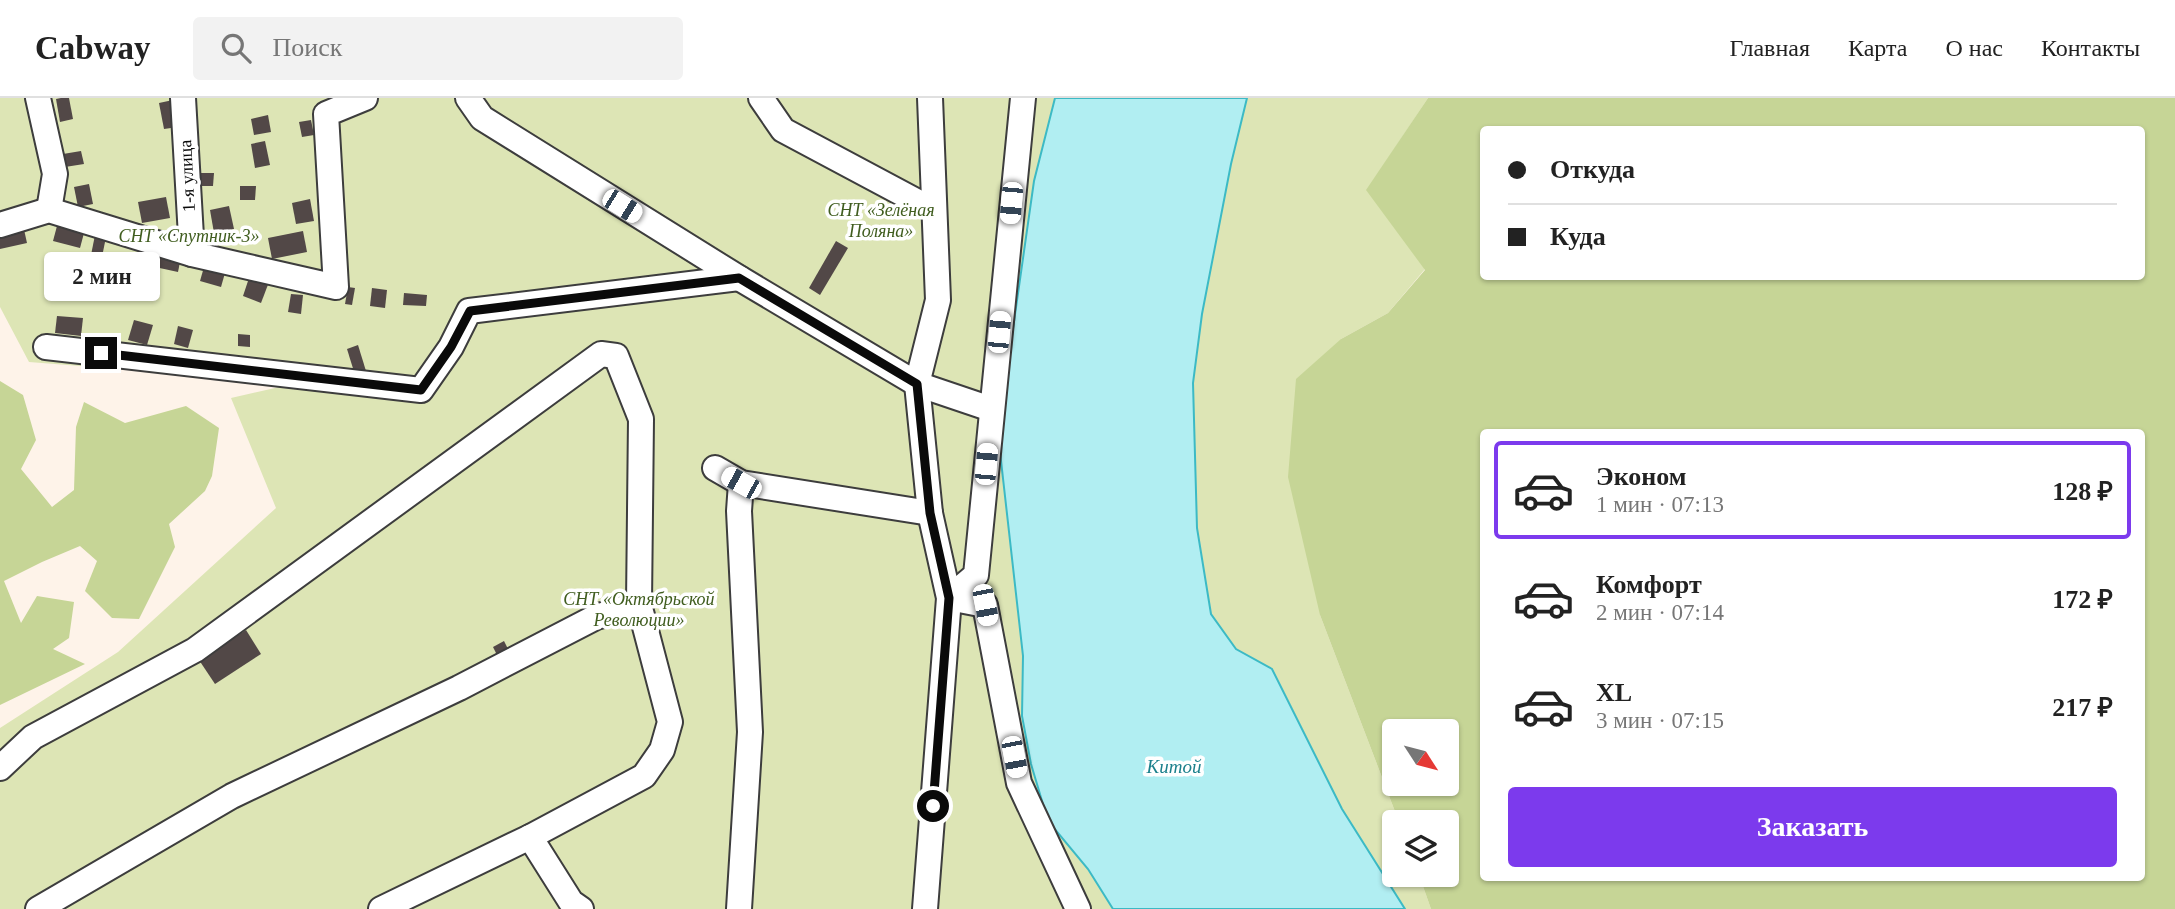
<!DOCTYPE html>
<html lang="ru">
<head>
<meta charset="utf-8">
<style>
	:root { --surface:#fff; --page:#f2f2f2; --text:#222; --muted:#767676; --line:#e0e0e0; --accent:#7c3aed }
	body { margin:0; font-family:Georgia,serif; background:var(--page); color:var(--text); height:100vh; display:flex; flex-direction:column; font-size:26px; white-space:nowrap }
	* { box-sizing:border-box; margin:0 }
	p { font-size:23px; color:var(--muted) }
	.icon { flex:none; width:38px; height:38px; fill:none; stroke:currentColor; stroke-width:2; stroke-linecap:round; stroke-linejoin:round }
	.map { position:relative; flex:1; overflow:hidden }
	.panel { position:absolute; left:1480px; top:331px; width:665px; height:452px; display:flex; flex-direction:column; background:var(--surface); border-radius:7px; box-shadow:0 2px 5px #0004 }
	.panel>* { flex:none }
	.top-card { position:absolute; left:1480px; top:28px; width:665px; height:154px; border-radius:7px; box-shadow:0 2px 5px #0004; display:grid; align-content:center; height:154px; padding:0 28px; background:var(--surface) }
	.needle { width:46px; rotate:126deg }
	.controls { position:absolute; left:1382px; top:621px; display:grid; gap:14px }
	.controls a { display:grid; place-items:center; width:77px; height:77px; border-radius:7px; background:var(--surface); box-shadow:0 2px 5px #0004; font-size:35px }
	.end { position:absolute; width:32px; height:32px; margin:-16px; border:9px solid #0a0a0a; background:#fff; box-shadow:0 0 0 4px #fff }
	.from { border-radius:50% }
	.bubble { position:absolute; height:49px; border-radius:7px; background:var(--surface); box-shadow:0 2px 5px #0004; font-size:23px; font-weight:800; line-height:49px; text-align:center }
	.car { position:absolute; width:21px; height:42px; margin:-21px -10px; border-radius:9px; box-shadow:0 0 5px 2px #0007; background:linear-gradient(#fff 24%,#345 0 40%,#fff 0 76%,#345 0 86%,#fff 0) }
	.top-card b { display:flex; align-items:center; gap:24px; height:66px; font-size:26px }
	.top-card b+b { border-top:2px solid var(--line) }
	.top-card i { width:18px; height:18px; background:var(--text) }
	ul { padding:12px 0 0; list-style:none }
	li { display:flex; align-items:center; gap:21px; height:98px; margin:0 14px 10px; padding:0 14px; border:4px solid transparent; border-radius:7px }
	li div { flex:1 }
	li b { display:block; font-size:26px }
	li em { font-style:normal; font-weight:800 }
	li.selected { border-color:var(--accent) }
	li>.icon { width:63px; height:63px; stroke-width:1.5 }
	.primary-button { display:flex; gap:14px; margin-top:auto; padding:14px 28px }
	.primary-button a { flex:1; height:80px; border-radius:7px; background:var(--accent); color:#fff; font-size:28px; font-weight:800; line-height:80px; text-align:center }
	header { display:flex; align-items:center; gap:42px; box-sizing:border-box; height:98px; padding:0 35px; background:var(--surface); border-bottom:2px solid var(--line) }
	header strong { font-size:33px }
	nav { display:flex; gap:38px; margin-inline-start:auto; font-size:24px }
	.search { width:490px; height:63px; background:var(--page); display:flex; align-items:center; gap:18px; box-sizing:border-box; padding:0 24px; border-radius:7px; color:var(--muted); font-size:26px }
	.map>svg:first-child { display:block }
</style>
</head>
<body>
<header>
<strong>Cabway</strong>
<div class="search"><svg class="icon" aria-label="search" viewBox="0 0 24 24"><circle cx="10" cy="10" r="6"/><path d="M15 15l6 6"/></svg>Поиск</div>
<nav><a>Главная</a><a>Карта</a><a>О нас</a><a>Контакты</a></nav>
</header>
<div class="map">
<svg width="2175" height="811" viewBox="0 0 2175 811">
	<rect width="100%" height="100%" fill="#fef3e9"/>
	<g fill="#dde5b5">
		<path d="M0,0h1055l-21,83 -12,535 26,105 40,48 25,40h-1113v-181l118,-76 158,-144 -45,-110 66,-15 -268,-21 -29,-55z"/>
		<path d="M1247,0h181l-61,92 58,79 -37,44 -47,26 -21,276 79,207h-4v53h24l12,34h-26l-63,-100 -69,-140 -37,-20 -25,-35 -14,-86 -4,-145 9,-69 29,-150z"/>
	</g>
	<g fill="#c6d596" fill-rule="evenodd">
		<path d="M1428,0h747v811h-744l-12,-34h28v-53h-48l-79,-207 -32,-138 8,-98 45,-40 47,-26 37,-43 -59,-80zM1484,32h658v146h-658zM1484,334h658v445h-658zM1395,634h52v52h-52z"/>
		<path d="M0,283l23,14 13,45 -15,29 31,38 22,-17 2,-63 8,-25 41,21 61,-17 33,22 -7,48 -7,15 -36,33 6,23 -36,72 -27,-1 -27,-27 12,-30 -17,-15 -38,16 -38,19 17,42 16,-27 37,6 -5,36 -16,11 32,15 -85,41z"/>
	</g>
	<path fill="#b1eef2" stroke="#3cbac5" stroke-width="2" d="M1055,0h192l-16,66 -29,150 -9,69 4,145 14,86 25,35 36,20 70,140 63,100h-292l-25,-40 -40,-48 -17,-57 -9,-48 1,-60 -25,-222 36,-253z"/>
	<g fill="#524847">
		<path d="M61,0h8l4,21 -13,3 -4,-23z"/>
		<path d="M173,2l5,27 -14,2 -5,-26z"/>
		<path d="M268,17l3,17 -17,3 -3,-16z"/>
		<path d="M311,22l3,15 -12,2 -3,-15z"/>
		<path d="M265,43l5,24 -15,3 -4,-24z"/>
		<path d="M81,53l3,13 -19,3 -2,-13z"/>
		<path d="M196,75h18l-1,13h-17z"/>
		<path d="M89,86l4,20 -15,3 -4,-20z"/>
		<path d="M240,88h16l-1,14h-15z"/>
		<path d="M166,99l4,21 -28,5 -4,-21z"/>
		<path d="M310,101l4,22 -18,3 -4,-21z"/>
		<path d="M229,108l5,23 -20,4 -4,-23z"/>
		<path d="M23,127l4,18 -27,6v-19z"/>
		<path d="M57,128l27,7 -4,15 -27,-7z"/>
		<path d="M303,133l4,21 -35,7 -4,-21z"/>
		<path d="M95,137l11,2 -4,20 -11,-2z"/>
		<path d="M836,143l12,7 -28,47 -11,-7z"/>
		<path d="M158,153l23,6 -3,15 -23,-5z"/>
		<path d="M204,169l21,6 -4,14 -21,-6z"/>
		<path d="M250,177l19,7 -8,21 -18,-7z"/>
		<path d="M348,189l7,1 -3,17 -7,-1z"/>
		<path d="M372,190l15,2 -2,18 -15,-2z"/>
		<path d="M404,195l23,2 -1,11 -23,-1z"/>
		<path d="M291,196l12,1 -2,19 -13,-2z"/>
		<path d="M57,218l26,2 -2,18 -26,-3z"/>
		<path d="M134,222l19,5 -6,20 -19,-5z"/>
		<path d="M178,228l15,4 -5,18 -14,-4z"/>
		<path d="M238,236l12,1v12l-12,-1z"/>
		<path d="M358,247l8,26 -11,4 -8,-26z"/>
		<path d="M246,532l15,24 -46,30 -16,-24z"/>
		<path d="M504,543l5,10 -11,6 -5,-10z"/>
	</g>
	<g fill="none" stroke-linecap="round" stroke-linejoin="round">
		<defs>
			<g id="minor">
				<path d="M38,0l17,76 -6,36"/>
				<path d="M183,0l9,156"/>
				<path d="M468,0l14,20 257,160 178,106 74,25"/>
				<path d="M761,0l22,32 150,80"/>
				<path d="M0,127l49,-15 143,44 144,33 -10,-173 39,-16"/>
				<path d="M46,249l375,43 30,-43 18,-36 270,-33"/>
				<path d="M715,370l26,15 189,30"/>
				<path d="M949,500l27,-23 47,-477"/>
				<path d="M949,500l36,7 34,178 59,126"/>
				<path d="M0,670l33,-31 162,-87 406,-296 15,2 25,63 -2,185 31,118 -8,28 -18,26 -114,61 -149,72"/>
				<path d="M530,739l41,65 10,7"/>
				<path d="M38,811l194,-113 227,-108 137,-71 43,-13"/>
				<path d="M739,811l11,-177 -11,-221 2,-28"/>
				<path d="M925,811l24,-311 -19,-85 -13,-129 21,-84 -8,-202"/>
			</g>
		</defs>
		<use href="#minor" stroke="#3d3d3d" stroke-width="28"/>
		<use href="#minor" stroke="#fff" stroke-width="24"/>
	</g>
	<g fill="none" stroke-linecap="round" stroke-linejoin="round">
		<path stroke="#0a0a0a" stroke-width="9" d="M101,255l320,37 30,-43 19,-36 269,-33 178,106 13,129 19,85 -16,208"/>
	</g>
	<g text-anchor="middle" dominant-baseline="central" stroke-width="7" stroke-linejoin="round" paint-order="stroke">
		<g font-size="18" fill="#0a0a0a" stroke="#fff">
			<text transform="translate(187 78) rotate(-93)">1-я улица</text>
		</g>
		<g font-size="18" font-style="italic" fill="#405d1f" stroke="#fff">
			<text x="881" y="112">СНТ «Зелёная<tspan x="881" dy="21">Поляна»</tspan></text>
			<text x="189" y="138">СНТ «Спутник-3»</text>
			<text x="639" y="501">СНТ «Октябрьской<tspan x="639" dy="21">Революции»</tspan></text>
		</g>
		<g font-size="19" font-style="italic" fill="#1b808c" stroke="#fff">
			<text x="1174" y="668">Китой</text>
		</g>
	</g>
</svg>
<div class="controls">
<a><svg class="needle" viewBox="-14 -14 28 28"><path d="M0-13l5 13h-10z" fill="#e53935"/><path d="M0 13l5-13h-10z" fill="#767676"/></svg></a>
<a><svg class="icon" aria-label="layers" viewBox="0 0 24 24"><path d="M12 4l9 5-9 5-9-5zM3 14l9 5 9-5"/></svg></a>
</div>
<i class="end from" style="left:933px;top:708px"></i>
<i class="end" style="left:101px;top:255px"></i>
<div class="bubble" style="left:44px;top:154px;width:116px">2 мин</div>
<i class="car" style="left:1011px;top:105px;rotate:185deg"></i>
<i class="car" style="left:622px;top:108px;rotate:122deg"></i>
<i class="car" style="left:999px;top:234px;rotate:5deg"></i>
<i class="car" style="left:986px;top:366px;rotate:5deg"></i>
<i class="car" style="left:741px;top:385px;rotate:299deg"></i>
<i class="car" style="left:985px;top:507px;rotate:169deg"></i>
<i class="car" style="left:1014px;top:659px;rotate:169deg"></i>
<div class="top-card">
<b><i class="from"></i>Откуда</b>
<b><i></i>Куда</b>
</div>
<section class="panel">
<ul>
<li class="selected"><svg class="icon" aria-label="car" viewBox="0 0 24 24"><path d="M5 17H2v-5l4-1 3-4h7l3 4 3 1v5h-3M9 17h6M6 11h13"/><circle cx="7" cy="17" r="2"/><circle cx="17" cy="17" r="2"/></svg><div><b>Эконом</b><p>1 мин · 07:13</p></div><em>128 ₽</em></li>
<li><svg class="icon" aria-label="car" viewBox="0 0 24 24"><path d="M5 17H2v-5l4-1 3-4h7l3 4 3 1v5h-3M9 17h6M6 11h13"/><circle cx="7" cy="17" r="2"/><circle cx="17" cy="17" r="2"/></svg><div><b>Комфорт</b><p>2 мин · 07:14</p></div><em>172 ₽</em></li>
<li><svg class="icon" aria-label="car" viewBox="0 0 24 24"><path d="M5 17H2v-5l4-1 3-4h7l3 4 3 1v5h-3M9 17h6M6 11h13"/><circle cx="7" cy="17" r="2"/><circle cx="17" cy="17" r="2"/></svg><div><b>XL</b><p>3 мин · 07:15</p></div><em>217 ₽</em></li>
</ul>
<div class="primary-button"><a>Заказать</a></div>
</section>
</div>
</body>
</html>
